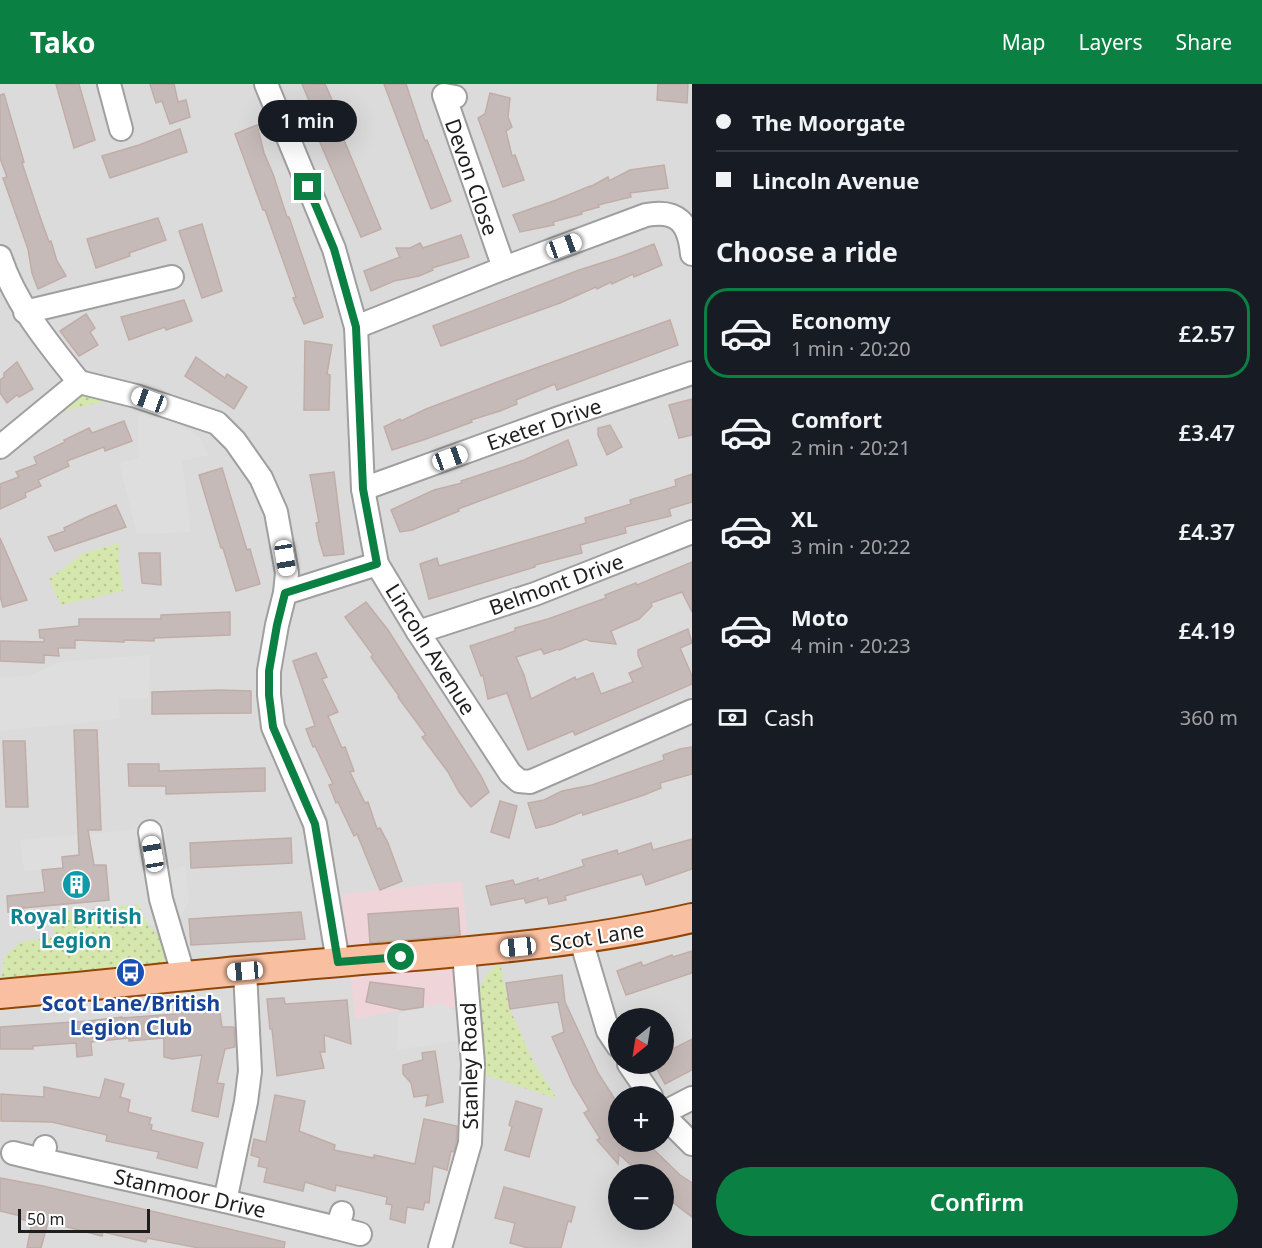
<!DOCTYPE html>
<html lang="en">
<head>
<meta charset="utf-8">
<style>
	:root { --surface:#171b24; --page:#242831; --text:#f1f3f6; --muted:#9ea1a6; --line:#363941; --accent:#0b8043 }
	body { margin:0; font-family:"Noto Sans",sans-serif; background:var(--page); color:var(--text); height:100vh; display:flex; flex-direction:column; font-size:22px; white-space:nowrap }
	* { box-sizing:border-box; margin:0 }
	p { font-size:20px; color:var(--muted) }
	.icon { flex:none; width:33px; height:33px; fill:none; stroke:currentColor; stroke-width:2; stroke-linecap:round; stroke-linejoin:round }
	.map { position:relative; flex:1; overflow:hidden }
	.sheet { display:flex; flex-direction:column; background:var(--surface); width:570px }
	.sheet>* { flex:none }
	.top-card { display:grid; align-content:center; height:132px; padding:0 24px; background:var(--surface) }
	.needle { width:39px; rotate:210deg }
	.buttons { position:absolute; left:608px; top:924px; display:grid; gap:12px }
	.buttons a { display:grid; place-items:center; width:66px; height:66px; border-radius:50%; background:var(--surface); box-shadow:0 6px 24px #0002; font-size:30px }
	.scale { position:absolute; left:18px; bottom:15px; width:132px; box-sizing:border-box; padding-left:6px; border:3px solid #1e1e1e; border-top:0; font-size:16px; line-height:21px; white-space:nowrap; color:#1e1e1e; -webkit-text-stroke:4px #fff; paint-order:stroke }
	.end { position:absolute; width:27px; height:27px; margin:-14px; border:8px solid #0b8043; background:#fff; box-shadow:0 0 0 3px #fff }
	.from { border-radius:50% }
	.bubble { position:absolute; height:42px; border-radius:21px; background:var(--surface); box-shadow:0 6px 24px #0002; font-size:20px; font-weight:600; line-height:42px; text-align:center }
	.car { position:absolute; width:18px; height:36px; margin:-18px -9px; border-radius:8px; box-shadow:0 0 4px 2px #0007; background:linear-gradient(#fff 24%,#345 0 40%,#fff 0 76%,#345 0 86%,#fff 0) }
	.top-card b { display:flex; align-items:center; gap:21px; height:57px; font-size:22px }
	.top-card b+b { border-top:2px solid var(--line) }
	.top-card i { width:15px; height:15px; background:var(--text) }
	ul { padding:0; list-style:none }
	li { display:flex; align-items:center; gap:18px; height:90px; margin:0 12px 9px; padding:0 12px; border:3px solid transparent; border-radius:24px }
	li div { flex:1 }
	li b { display:block; font-size:22px }
	li em { font-style:normal; font-weight:600 }
	li.on { border-color:var(--accent) }
	li>.icon { width:54px; height:54px; stroke-width:1.5 }
	h2 { padding:0 24px; font-size:27px; line-height:72px }
	.pay { display:flex; align-items:center; gap:15px; height:66px; padding:0 24px; font-size:22px }
	.pay p { margin-inline-start:auto }
	.action { display:flex; gap:12px; margin-top:auto; padding:12px 24px }
	.action a { flex:1; height:69px; border-radius:36px; background:var(--accent); color:#fff; font-size:24px; font-weight:600; line-height:69px; text-align:center }
	header { display:flex; align-items:center; gap:36px; box-sizing:border-box; height:84px; padding:0 30px; background:var(--accent); color:#fff }
	header strong { font-size:28px }
	nav { display:flex; gap:33px; margin-inline-start:auto; font-size:21px }
	main { display:flex; flex:1; min-height:0 }
	.map>svg:first-child { display:block }
</style>
</head>
<body>
<header>
<strong>Tako</strong>
<nav><a>Map</a><a>Layers</a><a>Share</a></nav>
</header>
<main>
<div class="map">
<svg width="692" height="1164" viewBox="0 0 692 1164">
	<defs>
		<pattern id="grass-dots" width="8" height="8" patternUnits="userSpaceOnUse" patternTransform="scale(1.5)"><rect width="8" height="8" fill="#d5e7ac"/><path d="M2 2h.1M6 6h.1" fill="none" stroke="#b6c694" stroke-width="1.8" stroke-linecap="round"/></pattern>
	</defs>
	<rect width="100%" height="100%" fill="#eee9e4"/>
	<path fill="#dcdbdb" fill-rule="evenodd" d="M0,0h692v1164h-692zM618,934h45v46h-45zM618,1012h45v46h-45zM618,1090h45v46h-45z"/>
	<path fill="#efd4d9" d="M462,797l13,126 -72,3 -48,9 -13,-125z"/>
	<g fill="url(#grass-dots)">
		<path d="M87,306l28,10c-26,4 -50,10 -74,20l30,-18z"/>
		<path d="M120,459l-2,9 5,39 -62,14 -12,-26 35,-26z"/>
		<path d="M138,820l11,22 14,14 2,25 -164,13 4,-22 16,-14 35,-5 -6,-23z"/>
		<path d="M500,879l10,46 23,52 24,38 -71,-24c-3,-20 -12,-68 -6,-86 3,-11 10,-19 20,-26z"/>
	</g>
	<g fill="#dedede">
		<path d="M152,322l47,31 10,18 -27,6 9,71 -54,2 -18,-71 20,-5 -1,-41z"/>
		<path d="M150,571l-1,43 -30,1 1,20 -120,12v-53l29,-2 30,-14z"/>
		<path d="M164,736l7,50 14,-4 4,35 -9,17 -31,8 -11,-22 -25,3 -4,-7 -3,-35h-12l-2,-11 -30,3 1,11 -39,3 -4,-31 107,-10z"/>
		<path d="M441,920l15,7 2,30 -61,9 1,-34 9,-7z"/>
	</g>
	<g fill="#c6bab8" stroke="#c0ada7" stroke-width="1.5">
		<path d="M56,0h23l16,56 -21,8z"/>
		<path d="M150,0h24l4,18 8,-2 4,17 -20,7 -8,-23 -6,2z"/>
		<path d="M302,0h23l11,25 -4,2 49,118 -20,8 -43,-99 6,-2z"/>
		<path d="M384,0h22l19,57 2,-1 24,61 -20,8z"/>
		<path d="M658,0h30l-1,19 -30,-3z"/>
		<path d="M490,9l20,5 -2,19 4,10 -6,4 6,25 3,-1 9,25 -21,7 -25,-69 7,-4z"/>
		<path d="M4,10l20,68 -2,1 16,48 11,31 2,-1 6,20 9,15 -28,13 -6,-16 -4,-24 -25,-71 4,-1 -7,-19v-63z"/>
		<path d="M257,41l7,28 9,21 14,43h2l34,100 -19,7 -11,-26 3,-1 -31,-87h-2l-28,-76z"/>
		<path d="M180,45l7,23 -77,26 -8,-22 37,-11z"/>
		<path d="M664,81l4,23 -38,5 1,4 -33,8 1,2 -18,5 1,2 -29,8 1,3 -34,7 -7,-17 43,-15 34,-14v1l18,-10 1,4 21,-11z"/>
		<path d="M158,134l8,22 -37,13 1,3 -34,12 -9,-29z"/>
		<path d="M202,140l20,67 -20,7 -23,-67z"/>
		<path d="M461,151l8,22 -37,11 1,2 -14,6 -25,5 -23,10 -7,-20 36,-14 -4,-9h14l10,-5 3,5z"/>
		<path d="M654,160l8,21 -28,12 -1,-3 -21,10 -1,-2 -14,7 -1,-2 -36,16 -119,43 -8,-20 146,-56 38,-12z"/>
		<path d="M184,216l8,21 -26,9 -1,-3 -36,13 -8,-23z"/>
		<path d="M86,230l9,14 -5,4 8,13 -19,11 -19,-25z"/>
		<path d="M670,236l8,25 -121,45 -2,-6 -39,16 1,4 -17,7 -29,9 1,2 -46,17 -34,11 -8,-23 16,-8 1,2 25,-12 82,-31z"/>
		<path d="M305,257l27,4 -5,29 3,1 -1,35h-25z"/>
		<path d="M196,273l29,21 2,-4 20,13 -13,22 -49,-33z"/>
		<path d="M17,278l16,27 -14,8 -2,-2 -10,8 -7,-10v-13l4,-3v-4z"/>
		<path d="M692,315v36l-13,3 -10,-33z"/>
		<path d="M124,337l8,20 -27,10 -1,-4 -37,14 2,5 -31,14 3,6 -16,7 1,4 -26,12v-25l19,-7 -3,-5 21,-8 -3,-7 31,-15 -1,-2 25,-12 3,5z"/>
		<path d="M610,341l12,22 -15,8 -9,-20v-7z"/>
		<path d="M568,356l9,25 -119,44 1,2 -47,19 -12,2 -9,-22 43,-20 28,-7 -1,-2 63,-21z"/>
		<path d="M222,384l25,82 3,-1 10,35 -24,7 -13,-43h-2l-22,-73z"/>
		<path d="M334,388l10,82 -20,2 -5,-16 -3,-17 3,-1 -9,-47z"/>
		<path d="M692,390v28l-23,7 2,7 -46,11 1,6 -46,12 2,8 -47,12v2l-106,32 -9,-35 17,-6 2,8 147,-43 -1,-5 46,-14 -1,-4 46,-14 -1,-6z"/>
		<path d="M116,421l10,22 -71,24 -7,-14 17,-6 -1,-3 25,-12z"/>
		<path d="M0,454l27,62 -24,7 -3,-11z"/>
		<path d="M139,469h21l1,32 -19,-2z"/>
		<path d="M692,478v50l-10,-20 -31,11 1,3 -13,13 -28,12 5,13 -26,-3 -4,-2 -27,11 -1,-1 -14,5 -3,-5 -25,8 8,18 7,24 44,-22 1,3 17,-7 8,21 32,-12 -4,-9 14,-6 -5,-12v-5l50,-21 4,14 -12,5 12,28v8l-117,51 -2,-4 -45,19 -21,-57 -19,6 -5,-24 -2,1 -11,-30 45,-15v-3l33,-9 58,-21 -1,-3 31,-12 1,2z"/>
		<path d="M366,518l22,28 93,146 8,16 -18,15 -12,-15 -11,-20 -26,-35 4,-2 -28,-38 1,-1 -28,-39 2,-2 -28,-38z"/>
		<path d="M230,528v23l-76,3v3l-30,-1v2l-49,-2v8h-17l1,8 -15,-1v8l-44,-2v-20l44,1v-4h-4l-1,-8 40,-4v-7h82v-4z"/>
		<path d="M316,569l11,24 -5,2 16,33 -10,4 14,32 3,-1 9,24 -4,1 15,31 3,-1 9,27 3,-1 8,15 14,38 -22,9 -23,-56 -3,2 -16,-34 -2,1 -7,-18 4,-1 -18,-38 -2,1 -7,-18 9,-3 -22,-65z"/>
		<path d="M219,606l32,1v22l-99,1v-22z"/>
		<path d="M74,646h23l4,100h-13l6,35h12l3,35 -86,8 1,5 -16,-1 -1,-16 38,-4 -3,-22 21,-2 -1,-11 17,-2z"/>
		<path d="M3,657h22l3,66h-22z"/>
		<path d="M692,663v27l-32,9 1,5 -17,7 -61,20 -1,-3 -29,12 -17,4 -8,-25 16,-3 18,-9 30,-6 72,-25 -1,-5 17,-6z"/>
		<path d="M128,680h31v7l106,-3v23l-99,3v-8h-37z"/>
		<path d="M500,717l17,5 -8,32 -18,-6z"/>
		<path d="M291,754l1,25 -101,5 -1,-25z"/>
		<path d="M692,755v30l-46,16 -4,-11 -77,22 1,4 -17,4 -2,-7 -21,6 -2,-5 -33,7 -5,-19 27,-6 2,5 23,-7v3l46,-15 -2,-6 35,-10 1,4 33,-11 2,7z"/>
		<path d="M458,824l2,27 -90,8 -2,-29z"/>
		<path d="M301,828l4,27 -114,6 -2,-26z"/>
		<path d="M692,867v22l-66,22 -9,-24 24,-9 2,4 29,-11 1,2z"/>
		<path d="M562,891l3,27 33,71 20,31v38h28l34,33 12,8v34l-29,-22v-21h-23l-21,-20 -1,10 -21,-24 3,-2 -16,-25 5,-3 -16,-26 -21,-47 12,-5 -6,-30 -48,7 -4,-26z"/>
		<path d="M370,898l54,7 -1,18 -20,3 -37,-8z"/>
		<path d="M284,914l1,6 62,-4 4,44 -27,-9 1,17h-5l4,16 -47,8 -5,-47h-2l-3,-30z"/>
		<path d="M219,921l3,22h12l1,20 -10,2 -8,34 7,1 -6,33 -26,-6 10,-56 -30,4 -8,-2v-19l-35,3v-3l-38,4 1,13 -15,2 -1,-14 -43,3v3h-33v-22l88,-6 34,-4v1l54,-4 -1,-5z"/>
		<path d="M692,955v31l-27,14 -11,-20h9v-10z"/>
		<path d="M435,967l8,51 -17,4 2,-11 -14,2 -3,-14 -8,-9v-9l20,-5 -1,-7z"/>
		<path d="M105,995l19,5 -4,13 10,3 -2,12 23,6 -2,6 3,1 -1,5 52,13 -6,25 -40,-10 2,-6 -53,-11 1,-6 -55,-13 -51,-1v-27l43,3v-10l56,11z"/>
		<path d="M275,1011l30,6 -6,30 36,14 -1,5 40,8v-3l41,9 9,-45 33,7 -1,18 -2,8 -3,-1 -4,19 -14,-4 -4,37 -4,-1 -2,8 -16,-3 -2,16 -15,-4 2,-14 -6,-1 1,-7 -51,-12 -1,6 -30,-9 -2,9 -39,-9 3,-14 -9,-2 2,-8 -9,-3 3,-16 12,3z"/>
		<path d="M516,1017l26,8 -13,48 -24,-7 7,-23 -3,-2z"/>
		<path d="M0,1094l43,8 242,56 -1,6h-85l-52,-10 -1,4 -43,-10 -1,4 -54,-14 -7,26h-14l5,-26 -12,-3 1,-3 -21,-5z"/>
		<path d="M504,1103l71,20 -4,15 -3,-1 -7,27h-33l-18,-5 5,-20 -20,-5z"/>
	</g>
	<g fill="none" stroke-linecap="round" stroke-linejoin="round">
		<defs>
			<g id="minor">
				<path d="M109,0l12,45"/>
				<path d="M266,0l68,165 22,78 7,162 14,75 41,68 92,141 9,8 11,1 162,-71"/>
				<path d="M455,13l-11,-2 60,173"/>
				<path d="M0,173c16,48 48,86 79,125"/>
				<path d="M25,228l147,-35"/>
				<path d="M356,243l148,-59 142,-53c32,-6 43,8 46,39"/>
				<path d="M79,298l57,14 81,27 18,18 26,37 15,34 11,61 -2,20 -8,32 -8,46v24l4,32 42,97 23,138"/>
				<path d="M0,363l79,-65"/>
				<path d="M363,405l196,-71 133,-45"/>
				<path d="M285,509l92,-29"/>
				<path d="M418,548l117,-38 157,-62"/>
				<path d="M150,748l11,67 23,78"/>
				<path d="M581,856l27,91 10,15"/>
				<path d="M629,980l22,32"/>
				<path d="M663,1029l29,-15"/>
				<path d="M663,1031l29,29"/>
				<path d="M13,1069l29,7 3,-13"/>
				<path d="M42,1076l183,41 112,27"/>
				<path d="M225,1117l21,-99 4,-31 -5,-100"/>
				<path d="M342,1129l-5,15 23,6"/>
				<path d="M440,1164l30,-105 3,-79 -9,-111"/>
			</g>
			<path id="major" d="M0,910c113,-10 227,-23 340,-32 119,-10 236,-17 352,-44"/>
		</defs>
		<use href="#minor" stroke="#9f9f9f" stroke-width="26"/>
		<use href="#major" stroke="#924606" stroke-width="32"/>
		<use href="#minor" stroke="#fff" stroke-width="22"/>
		<use href="#major" stroke="#f8bfa0" stroke-width="28"/>
	</g>
	<g fill="none" stroke-linecap="round" stroke-linejoin="round">
		<path stroke="#0b8043" stroke-width="8" d="M308,103l26,62 22,78 7,162 14,75 -92,29 -8,32 -8,46v24l4,32 42,97 23,138 63,-5"/>
	</g>
	<defs>
		<symbol id="building-disc" viewBox="-11 -11 22 22"><circle r="9.5" fill="#0f9aa8" stroke="#fff"/><path d="M-4-6H4V6H1V3H-1V6H-4ZM-2.5-4.3h1.7v1.8h-1.7ZM.8-4.3h1.7v1.8H.8ZM-2.5-1h1.7V.8h-1.7ZM.8-1h1.7V.8H.8Z" fill="#fff"/></symbol>
		<symbol id="bus-disc" viewBox="-11 -11 22 22"><circle r="9.5" fill="#1a4fb4" stroke="#fff"/><path d="M-5-6H5V4H4V6H2V4H-2V6H-4V4H-5ZM-3.5-4V0h7V-4ZM-3.5 1.2v1.5H-2V1.2ZM2 1.2v1.5H3.5V1.2Z" fill="#fff"/></symbol>
	</defs>
	<g fill-rule="evenodd">
		<use href="#building-disc" x="60" y="784" width="33" height="33"/>
		<use href="#bus-disc" x="114" y="872" width="33" height="33"/>
	</g>
	<g text-anchor="middle" dominant-baseline="central" stroke-width="4.5" stroke-linejoin="round" paint-order="stroke">
		<g font-size="21" fill="#1e1e1e" stroke="#fff">
			<text transform="translate(472 93) rotate(71)">Devon Close</text>
			<text transform="translate(544 340) rotate(-19)">Exeter Drive</text>
			<text transform="translate(556 500) rotate(-20)">Belmont Drive</text>
			<text transform="translate(431 565) rotate(58)">Lincoln Avenue</text>
			<text transform="translate(597 852) rotate(-9)">Scot Lane</text>
			<text transform="translate(469 982) rotate(-91)">Stanley Road</text>
			<text transform="translate(190 1109) rotate(13)">Stanmoor Drive</text>
		</g>
		<g font-size="21" font-weight="bold" fill="#0d838f" stroke="#fff">
			<text x="76" y="832">Royal British<tspan x="76" dy="24">Legion</tspan></text>
		</g>
		<g font-size="21" font-weight="bold" fill="#164399" stroke="#fff">
			<text x="131" y="919">Scot Lane/British<tspan x="131" dy="24">Legion Club</tspan></text>
		</g>
	</g>
</svg>
<div class="buttons">
<a><svg class="needle" viewBox="-14 -14 28 28"><path d="M0-13l5 13h-10z" fill="#e53935"/><path d="M0 13l5-13h-10z" fill="#9ea1a6"/></svg></a>
<a>+</a>
<a>−</a>
</div>
<div class="scale">50 m</div>
<i class="end from" style="left:401px;top:873px"></i>
<i class="end" style="left:308px;top:103px"></i>
<div class="bubble" style="left:258px;top:16px;width:99px">1 min</div>
<i class="car" style="left:564px;top:162px;rotate:70deg"></i>
<i class="car" style="left:149px;top:316px;rotate:290deg"></i>
<i class="car" style="left:450px;top:374px;rotate:70deg"></i>
<i class="car" style="left:285px;top:474px;rotate:171deg"></i>
<i class="car" style="left:153px;top:770px;rotate:350deg"></i>
<i class="car" style="left:518px;top:863px;rotate:264deg"></i>
<i class="car" style="left:245px;top:887px;rotate:265deg"></i>
</div>
<section class="sheet">
<div class="top-card">
<b><i class="from"></i>The Moorgate</b>
<b><i></i>Lincoln Avenue</b>
</div>
<h2>Choose a ride</h2>
<ul>
<li class="on"><svg class="icon" aria-label="car" viewBox="0 0 24 24"><path d="M5 17H2v-5l4-1 3-4h7l3 4 3 1v5h-3M9 17h6M6 11h13"/><circle cx="7" cy="17" r="2"/><circle cx="17" cy="17" r="2"/></svg><div><b>Economy</b><p>1 min · 20:20</p></div><em>£2.57</em></li>
<li><svg class="icon" aria-label="car" viewBox="0 0 24 24"><path d="M5 17H2v-5l4-1 3-4h7l3 4 3 1v5h-3M9 17h6M6 11h13"/><circle cx="7" cy="17" r="2"/><circle cx="17" cy="17" r="2"/></svg><div><b>Comfort</b><p>2 min · 20:21</p></div><em>£3.47</em></li>
<li><svg class="icon" aria-label="car" viewBox="0 0 24 24"><path d="M5 17H2v-5l4-1 3-4h7l3 4 3 1v5h-3M9 17h6M6 11h13"/><circle cx="7" cy="17" r="2"/><circle cx="17" cy="17" r="2"/></svg><div><b>XL</b><p>3 min · 20:22</p></div><em>£4.37</em></li>
<li><svg class="icon" aria-label="car" viewBox="0 0 24 24"><path d="M5 17H2v-5l4-1 3-4h7l3 4 3 1v5h-3M9 17h6M6 11h13"/><circle cx="7" cy="17" r="2"/><circle cx="17" cy="17" r="2"/></svg><div><b>Moto</b><p>4 min · 20:23</p></div><em>£4.19</em></li>
</ul>
<div class="pay"><svg class="icon" aria-label="cash" viewBox="0 0 24 24"><path d="M3 7h18v10H3z"/><circle cx="12" cy="12" r="2"/></svg>Cash<p>360 m</p></div>
<div class="action"><a>Confirm</a></div>
</section>
</main>
</body>
</html>
